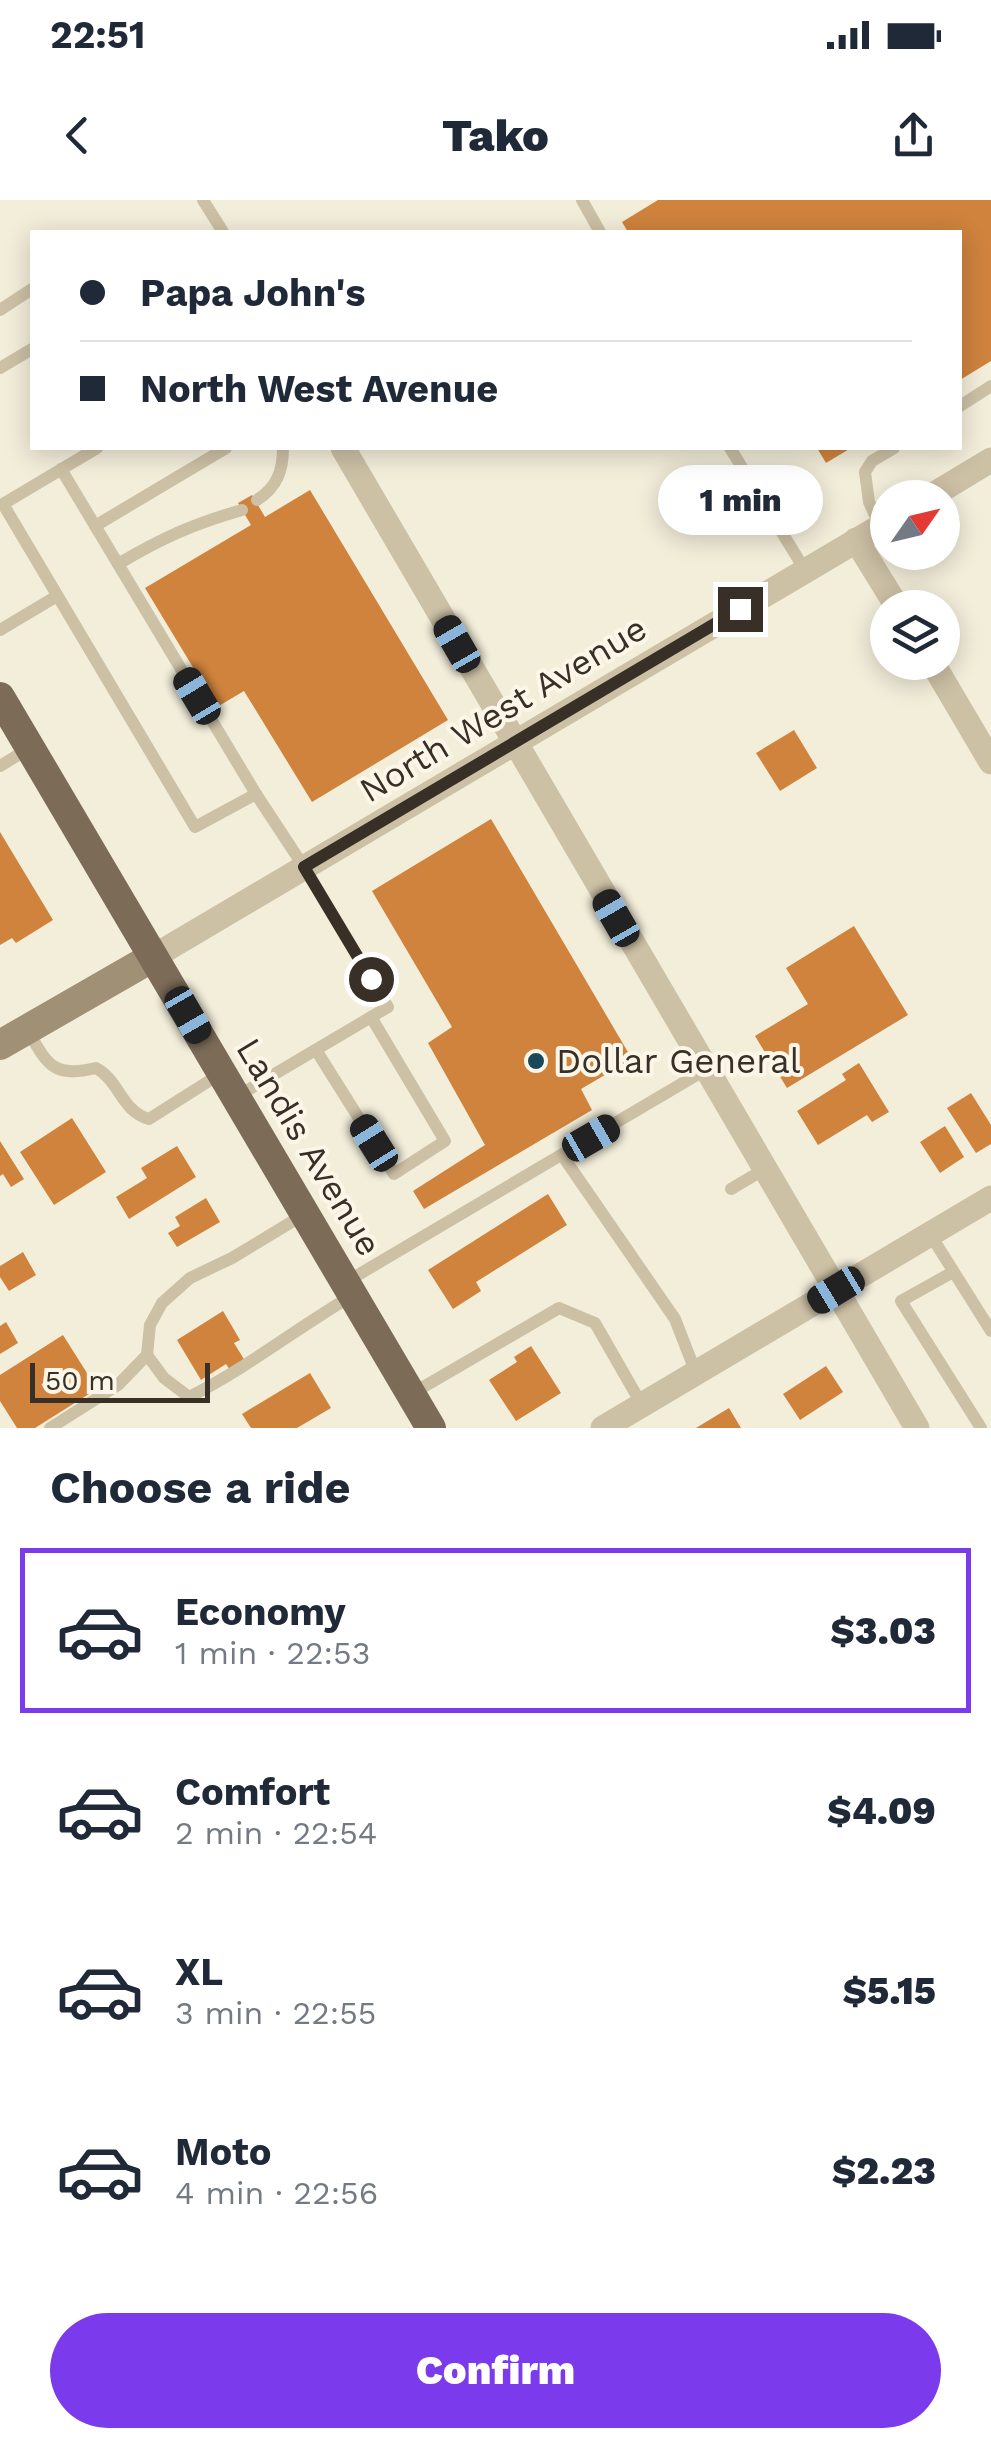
<!DOCTYPE html>
<html lang="en">
<head>
<meta charset="utf-8">
<style>
	:root { --surface:#fff; --page:#f6f6f7; --text:#1f2937; --muted:#747a83; --line:#e0e1e3; --accent:#7c3aed }
	body { margin:0; font-family:"Work Sans",sans-serif; background:var(--page); color:var(--text); height:100vh; display:flex; flex-direction:column; font-size:38px; white-space:nowrap }
	* { box-sizing:border-box; margin:0 }
	p { font-size:32px; color:var(--muted) }
	.icon { flex:none; width:55px; height:55px; fill:none; stroke:currentColor; stroke-width:2; stroke-linecap:round; stroke-linejoin:round }
	.map { position:relative; height:1228px; overflow:hidden }
	.details { display:flex; flex-direction:column; background:var(--surface); flex:1 }
	.details>* { flex:none }
	.guide { position:absolute; left:30px; top:30px; width:932px; height:220px; border-radius:0px; box-shadow:0 5px 25px #0003; display:grid; align-content:center; height:220px; padding:0 50px; background:var(--surface) }
	.needle { width:65px; rotate:56deg }
	.fabs { position:absolute; left:870px; top:280px; display:grid; gap:20px }
	.fabs a { display:grid; place-items:center; width:90px; height:90px; border-radius:50%; background:var(--surface); box-shadow:0 5px 25px #0003; font-size:50px }
	.scale { position:absolute; left:30px; bottom:25px; width:180px; box-sizing:border-box; padding-left:10px; border:5px solid #383027; border-top:0; font-size:28px; line-height:35px; white-space:nowrap; color:#383027; -webkit-text-stroke:8px #fbf6e7; paint-order:stroke }
	.end { position:absolute; width:45px; height:45px; margin:-22px; border:12px solid #383027; background:#fff; box-shadow:0 0 0 5px #fff }
	.from { border-radius:50% }
	.bubble { position:absolute; height:70px; border-radius:35px; background:var(--surface); box-shadow:0 5px 25px #0003; font-size:32px; font-weight:800; line-height:70px; text-align:center }
	.car { position:absolute; width:30px; height:60px; margin:-30px -15px; border-radius:12px; box-shadow:0 0 8px 2px #0007; background:linear-gradient(#222 24%,#8ab4d8 0 40%,#222 0 76%,#8ab4d8 0 86%,#222 0) }
	.guide b { display:flex; align-items:center; gap:35px; height:95px; font-size:38px }
	.guide b+b { border-top:2px solid var(--line) }
	.guide i { width:25px; height:25px; background:var(--text) }
	ul { padding:0; list-style:none }
	li { display:flex; align-items:center; gap:30px; height:165px; margin:0 20px 15px; padding:0 30px; border:5px solid transparent; border-radius:0px }
	li div { flex:1 }
	li b { display:block; font-size:38px }
	li em { font-style:normal; font-weight:800 }
	li.selected { border-color:var(--accent) }
	li>.icon { width:90px; height:90px; stroke-width:1.5 }
	h2 { padding:0 50px; font-size:45px; line-height:120px }
	.cta { display:flex; gap:20px; margin-top:auto; padding:20px 50px }
	.cta a { flex:1; height:115px; border-radius:60px; background:var(--accent); color:#fff; font-size:40px; font-weight:800; line-height:115px; text-align:center }
	.status { display:flex; justify-content:space-between; align-items:center; height:70px; padding:0 50px; background:var(--surface); direction:ltr }
	.status svg { height:28px; fill:currentColor }
	header { display:flex; justify-content:space-between; align-items:center; height:130px; padding:0 50px; background:var(--surface); font-size:45px; font-weight:800 }
	.map>svg:first-child { display:block }
</style>
</head>
<body>
<div class="status"><b>22:51</b><svg viewBox="0 0 49 12"><path d="M0 12V9h3v3zM5 12V6h3v6zM10 12V3h3v9zM15 12V0h3v12zM26 1h20v11H26zM47 4h2v5h-2z"/></svg></div>
<header><svg class="icon" aria-label="back" viewBox="0 0 24 24"><path d="M15 5l-7 7 7 7"/></svg>Tako<svg class="icon" aria-label="share" viewBox="0 0 24 24"><path d="M12 15V3M7 8l5-5 5 5M5 13v7h14v-7"/></svg></header>
<div class="map">
<svg width="991" height="1228" viewBox="0 0 991 1228">
	<rect width="100%" height="100%" fill="#f3eeda"/>
	<g fill="#cf833d">
		<path d="M658,0h333v161l-31,19v-148h-332l-6,-10z"/>
		<path d="M817,248h34l-25,15z"/>
		<path d="M310,290l138,230 -136,82 -68,-111 -27,16 -72,-119 106,-63 -13,-22 14,-8 13,22z"/>
		<path d="M794,530l23,38 -37,23 -24,-38z"/>
		<path d="M491,619l141,240 -51,30 11,21 -168,99 -11,-18 72,-46 -57,-102 24,-16 -80,-136z"/>
		<path d="M0,632l53,88 -37,23 -4,-5 -12,7z"/>
		<path d="M854,726l54,89 -121,73 -32,-52 53,-32 -22,-36z"/>
		<path d="M859,863l30,49 -17,10 -5,-7 -49,30 -21,-34 49,-31 -4,-6z"/>
		<path d="M971,893l20,32v19l-15,9 -29,-45z"/>
		<path d="M72,918l34,54 -52,33 -34,-53z"/>
		<path d="M945,926l19,31 -24,16 -20,-31z"/>
		<path d="M0,941l24,38 -13,8 -8,-13 -3,2z"/>
		<path d="M177,946l19,31 -67,42 -13,-22 31,-19 -6,-10z"/>
		<path d="M548,994l19,31 -91,57 5,9 -28,18 -25,-39z"/>
		<path d="M206,998l14,24 -43,25 -9,-14 12,-7 -5,-9z"/>
		<path d="M23,1052l13,23 -27,16 -9,-14v-11z"/>
		<path d="M223,1111l17,29 -6,3 13,21 -15,9 -6,-9 -25,16 -24,-40z"/>
		<path d="M6,1122l12,21 -18,11v-28z"/>
		<path d="M63,1135l34,54 -62,39h-18l-17,-27v-26z"/>
		<path d="M531,1146l30,47 -45,28 -27,-41 28,-18 -3,-5z"/>
		<path d="M826,1166l17,26 -43,28 -17,-26z"/>
		<path d="M310,1173l21,35 -34,20h-46l-9,-14z"/>
		<path d="M729,1208l12,20h-45z"/>
	</g>
	<g fill="none" stroke-linecap="round" stroke-linejoin="round">
		<g stroke="#ccc0a5" stroke-width="12">
			<path d="M203,0l20,32"/>
			<path d="M582,0l18,32"/>
			<path d="M0,110l32,-21"/>
			<path d="M0,168l32,-19"/>
			<path d="M960,206l31,-20"/>
			<path d="M97,248l-94,56 192,323 61,-33 48,73 84,140 -152,90"/>
			<path d="M730,248l75,122"/>
			<path d="M61,269l195,325"/>
			<path d="M257,300c20,-13 26,-29 26,-52"/>
			<path d="M95,326l131,-78"/>
			<path d="M880,326l-11,-24 -4,-30 7,-11 22,-13"/>
			<path d="M118,364c44,-26 75,-40 124,-54"/>
			<path d="M0,430l57,-34"/>
			<path d="M0,566l28,-17"/>
			<path d="M28,831c20,35 26,47 68,37 24,13 25,43 53,51l71,-45"/>
			<path d="M316,850l78,124 51,-33 -74,-124"/>
			<path d="M562,955l113,164 21,54"/>
			<path d="M731,989l32,-19"/>
			<path d="M303,1015l-71,43 -42,20 -28,25 -12,22 -3,30 17,23 25,19c58,-29 108,-69 164,-102"/>
			<path d="M930,1034l61,97"/>
			<path d="M953,1072l-52,29 80,127"/>
			<path d="M346,1082l359,-212"/>
			<path d="M413,1193l146,-85 36,15 47,82"/>
			<path d="M50,1228l68,-43 29,-30"/>
		</g>
		<g stroke="#ccc0a5" stroke-width="25">
			<path d="M343,248l574,980"/>
			<path d="M928,298l63,-38"/>
			<path d="M856,340l42,68"/>
			<path d="M932,462l59,100"/>
			<path d="M153,757l735,-435"/>
			<path d="M603,1228l388,-230"/>
		</g>
		<path stroke="#a09076" stroke-width="30" d="M0,845l153,-88"/>
		<path stroke="#7b6b57" stroke-width="30" d="M0,497l431,731"/>
	</g>
	<g fill="none" stroke-linecap="round" stroke-linejoin="round">
		<path stroke="#383027" stroke-width="12" d="M371,779l-67,-112 436,-258"/>
	</g>
	<circle fill="#19485c" stroke="#fbf6e7" stroke-width="4" cx="536" cy="861" r="10"/>
	<g text-anchor="middle" dominant-baseline="central" stroke-width="8" stroke-linejoin="round" paint-order="stroke">
		<g font-size="35" fill="#383027" stroke="#fbf6e7">
			<text transform="translate(503 509) rotate(-31)">North West Avenue</text>
			<text transform="translate(309 947) rotate(59)">Landis Avenue</text>
		</g>
		<g font-size="35" fill="#383027" stroke="#fbf6e7" text-anchor="start">
			<text x="556" y="861">Dollar General</text>
		</g>
	</g>
</svg>
<div class="fabs">
<a><svg class="needle" viewBox="-14 -14 28 28"><path d="M0-13l5 13h-10z" fill="#e53935"/><path d="M0 13l5-13h-10z" fill="#747a83"/></svg></a>
<a><svg class="icon" aria-label="layers" viewBox="0 0 24 24"><path d="M12 4l9 5-9 5-9-5zM3 14l9 5 9-5"/></svg></a>
</div>
<div class="scale">50 m</div>
<i class="end from" style="left:371px;top:779px"></i>
<i class="end" style="left:740px;top:409px"></i>
<div class="bubble" style="left:658px;top:265px;width:165px">1 min</div>
<i class="car" style="left:457px;top:444px;rotate:330deg"></i>
<i class="car" style="left:197px;top:496px;rotate:329deg"></i>
<i class="car" style="left:616px;top:718px;rotate:330deg"></i>
<i class="car" style="left:188px;top:815px;rotate:150deg"></i>
<i class="car" style="left:591px;top:938px;rotate:60deg"></i>
<i class="car" style="left:374px;top:943px;rotate:328deg"></i>
<i class="car" style="left:836px;top:1090px;rotate:239deg"></i>
<div class="guide">
<b><i class="from"></i>Papa John's</b>
<b><i></i>North West Avenue</b>
</div>
</div>
<section class="details">
<h2>Choose a ride</h2>
<ul>
<li class="selected"><svg class="icon" aria-label="car" viewBox="0 0 24 24"><path d="M5 17H2v-5l4-1 3-4h7l3 4 3 1v5h-3M9 17h6M6 11h13"/><circle cx="7" cy="17" r="2"/><circle cx="17" cy="17" r="2"/></svg><div><b>Economy</b><p>1 min · 22:53</p></div><em>$3.03</em></li>
<li><svg class="icon" aria-label="car" viewBox="0 0 24 24"><path d="M5 17H2v-5l4-1 3-4h7l3 4 3 1v5h-3M9 17h6M6 11h13"/><circle cx="7" cy="17" r="2"/><circle cx="17" cy="17" r="2"/></svg><div><b>Comfort</b><p>2 min · 22:54</p></div><em>$4.09</em></li>
<li><svg class="icon" aria-label="car" viewBox="0 0 24 24"><path d="M5 17H2v-5l4-1 3-4h7l3 4 3 1v5h-3M9 17h6M6 11h13"/><circle cx="7" cy="17" r="2"/><circle cx="17" cy="17" r="2"/></svg><div><b>XL</b><p>3 min · 22:55</p></div><em>$5.15</em></li>
<li><svg class="icon" aria-label="car" viewBox="0 0 24 24"><path d="M5 17H2v-5l4-1 3-4h7l3 4 3 1v5h-3M9 17h6M6 11h13"/><circle cx="7" cy="17" r="2"/><circle cx="17" cy="17" r="2"/></svg><div><b>Moto</b><p>4 min · 22:56</p></div><em>$2.23</em></li>
</ul>
<div class="cta"><a>Confirm</a></div>
</section>
</body>
</html>
